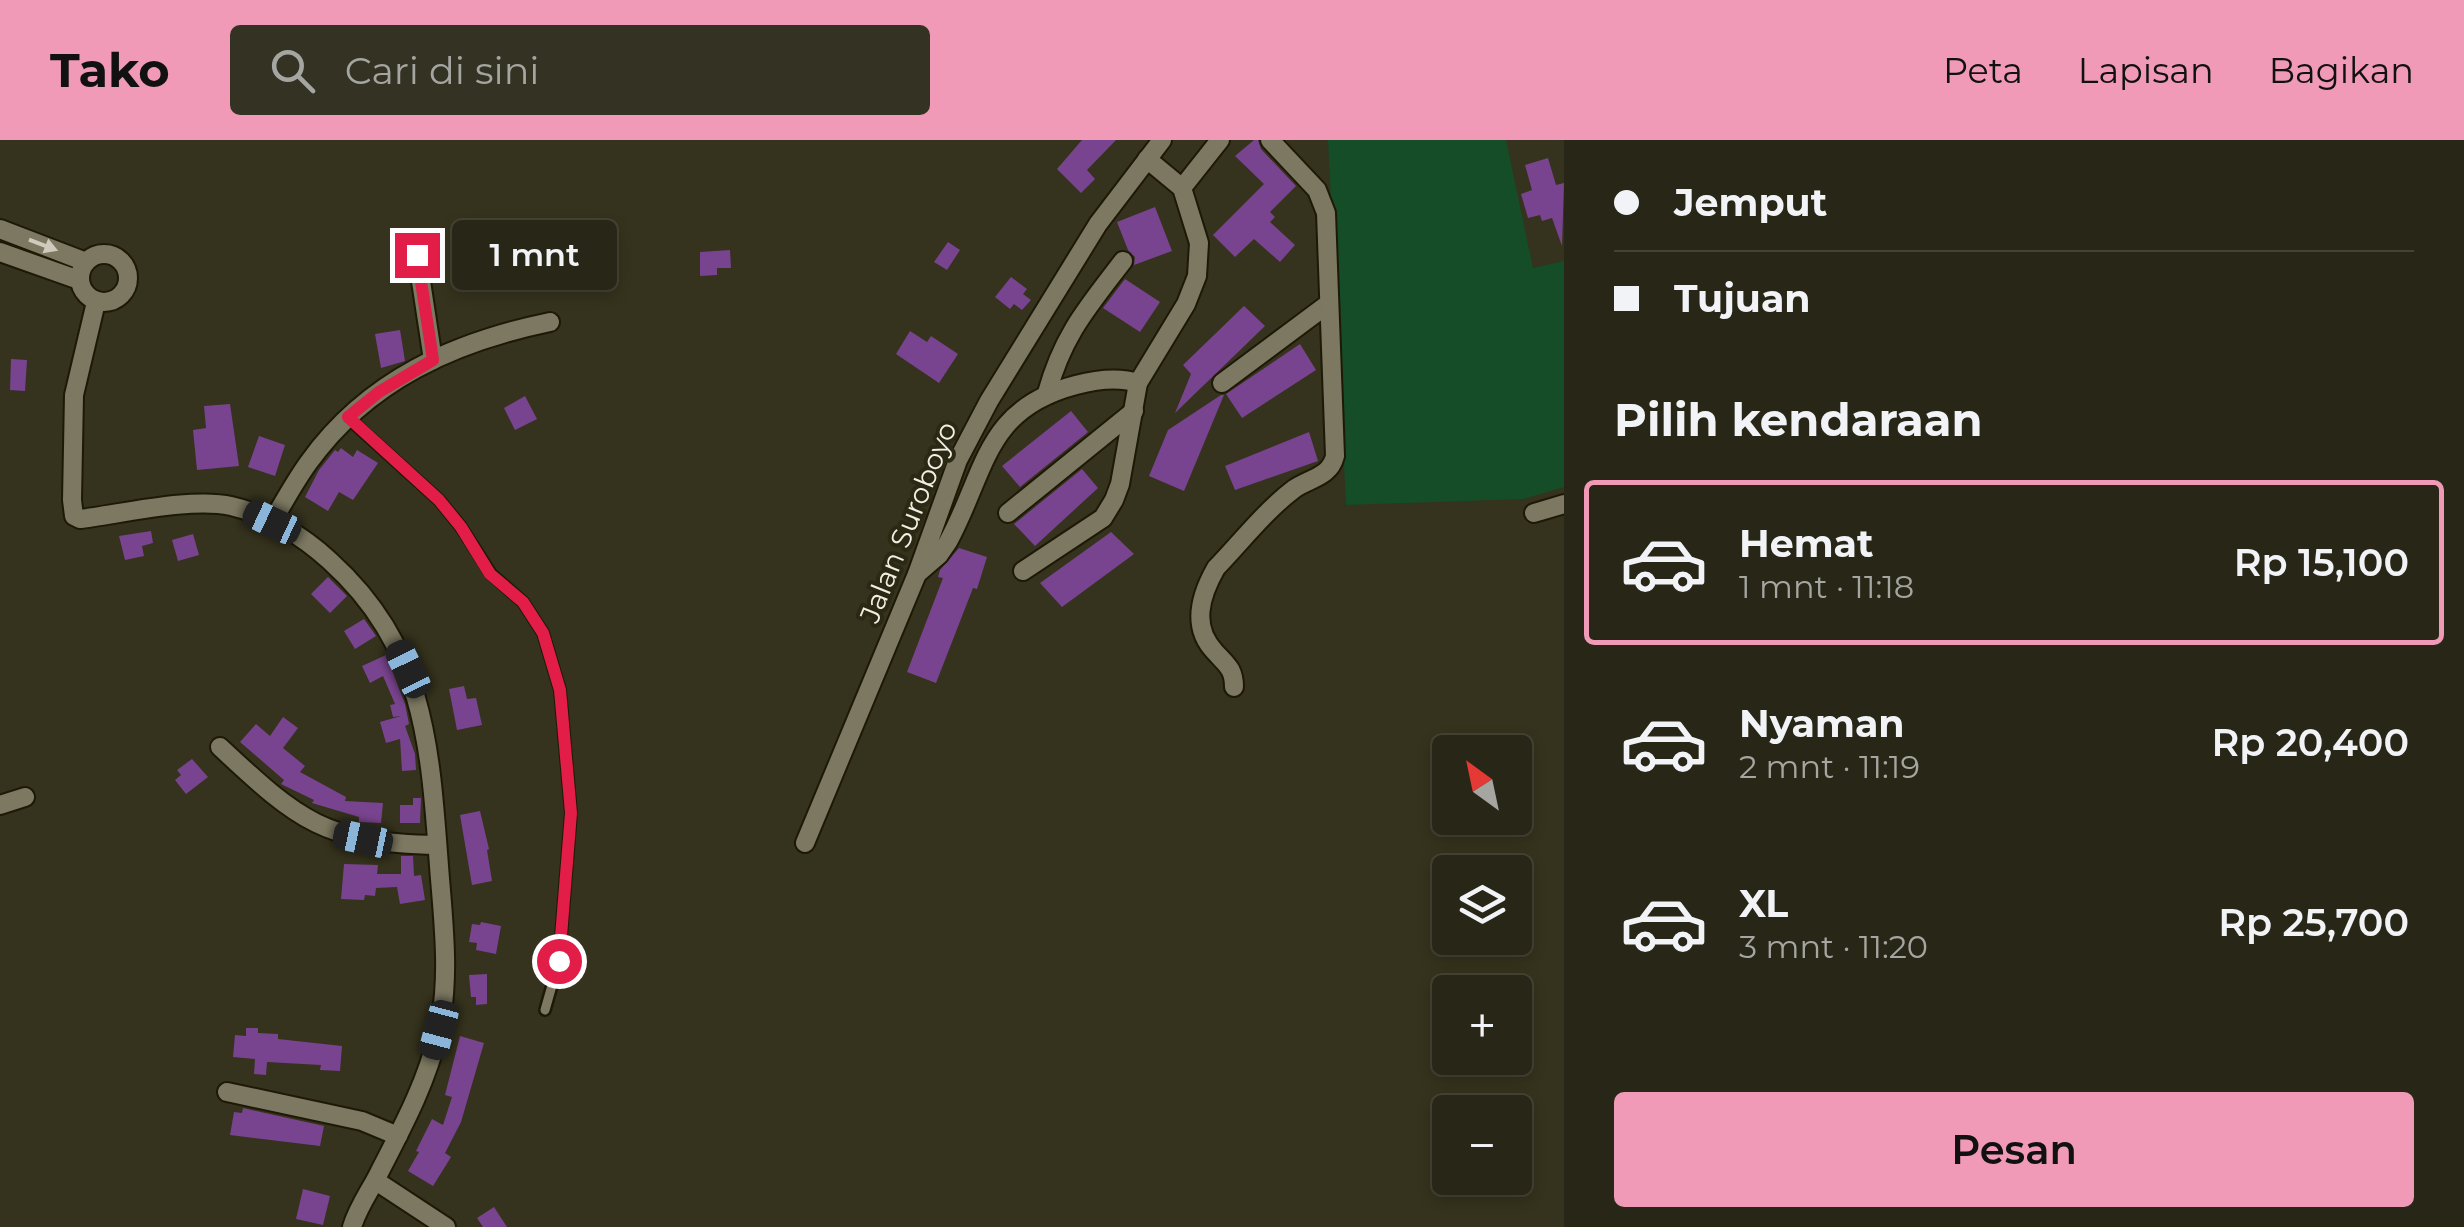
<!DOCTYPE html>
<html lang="id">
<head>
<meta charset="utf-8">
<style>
	:root { --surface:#282616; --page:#343223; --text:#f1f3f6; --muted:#a5a5a1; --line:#444335; --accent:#f09ab7 }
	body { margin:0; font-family:Montserrat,sans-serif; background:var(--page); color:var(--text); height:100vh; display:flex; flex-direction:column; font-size:38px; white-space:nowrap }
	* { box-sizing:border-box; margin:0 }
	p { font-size:32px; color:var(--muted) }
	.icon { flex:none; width:55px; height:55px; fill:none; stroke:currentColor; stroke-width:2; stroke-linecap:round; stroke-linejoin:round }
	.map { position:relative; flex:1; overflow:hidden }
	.side { display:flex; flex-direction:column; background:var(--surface); width:900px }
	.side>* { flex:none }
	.hud { display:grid; align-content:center; height:220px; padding:0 50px; background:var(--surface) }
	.needle { width:65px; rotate:327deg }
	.controls { position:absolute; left:1432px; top:595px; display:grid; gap:20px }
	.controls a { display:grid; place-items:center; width:100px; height:100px; border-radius:10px; background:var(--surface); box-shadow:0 5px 15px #0003,0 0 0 2px var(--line); font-size:50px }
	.end { position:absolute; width:45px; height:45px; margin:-22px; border:12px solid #e11d48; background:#fff; box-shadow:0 0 0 5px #fff }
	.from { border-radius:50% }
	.bubble { position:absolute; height:70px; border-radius:10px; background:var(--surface); box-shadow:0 5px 15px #0003,0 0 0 2px var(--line); font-size:32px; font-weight:600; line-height:70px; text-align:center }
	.car { position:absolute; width:30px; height:60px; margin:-30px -15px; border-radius:12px; box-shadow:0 0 8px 2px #0007; background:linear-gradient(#222 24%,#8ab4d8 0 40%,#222 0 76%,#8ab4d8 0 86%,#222 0) }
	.hud b { display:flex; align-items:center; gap:35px; height:95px; font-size:38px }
	.hud b+b { border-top:2px solid var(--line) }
	.hud i { width:25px; height:25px; background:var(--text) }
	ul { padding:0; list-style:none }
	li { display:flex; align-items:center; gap:30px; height:165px; margin:0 20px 15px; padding:0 30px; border:5px solid transparent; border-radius:10px }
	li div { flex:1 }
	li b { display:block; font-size:38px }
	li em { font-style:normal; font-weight:600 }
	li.current { border-color:var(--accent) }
	li>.icon { width:90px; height:90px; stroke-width:1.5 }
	h2 { padding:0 50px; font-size:45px; line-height:120px }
	.primary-button { display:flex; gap:20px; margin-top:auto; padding:20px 50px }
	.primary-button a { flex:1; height:115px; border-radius:10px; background:var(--accent); color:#111; font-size:40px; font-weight:600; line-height:115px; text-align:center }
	header { display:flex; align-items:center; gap:60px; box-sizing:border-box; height:140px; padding:0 50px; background:var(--accent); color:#111 }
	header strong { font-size:48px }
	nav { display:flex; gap:55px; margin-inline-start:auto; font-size:35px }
	.search { width:700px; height:90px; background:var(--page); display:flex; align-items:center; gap:25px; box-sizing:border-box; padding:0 35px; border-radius:10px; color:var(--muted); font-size:38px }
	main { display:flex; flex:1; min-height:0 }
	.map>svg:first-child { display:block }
</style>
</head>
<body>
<header>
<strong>Tako</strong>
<div class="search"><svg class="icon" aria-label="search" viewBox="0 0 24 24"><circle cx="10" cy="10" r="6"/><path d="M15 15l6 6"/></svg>Cari di sini</div>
<nav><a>Peta</a><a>Lapisan</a><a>Bagikan</a></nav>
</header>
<main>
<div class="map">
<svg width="1564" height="1087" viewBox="0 0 1564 1087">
	<rect width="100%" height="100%" fill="#35321d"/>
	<path fill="#164d29" d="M1328,0h178l27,128 31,-7v226l-41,12 -177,6z"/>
	<g fill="#79448f">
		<path d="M1082,0h34l-29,30 8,9 -14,14 -24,-24z"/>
		<path d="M1254,0h4l3,9 35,37 -26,26 5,5 -5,5 25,23 -15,17 -26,-23 -19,18 -22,-22 51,-51 -29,-28z"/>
		<path d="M1548,18l8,27 8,-2 -2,63 -10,-28 -10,3 -2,-6 -12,3 -7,-24 11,-4 -7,-25z"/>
		<path d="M1155,67l17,44 -38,14 1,-8 -7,-7 -11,-28z"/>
		<path d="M948,102l12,8 -13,20 -13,-8z"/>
		<path d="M730,110l1,18h-14v7l-17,1v-24z"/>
		<path d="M1011,137l16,12 -4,5 8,6 -9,10 -8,-6 -4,5 -15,-12z"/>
		<path d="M1125,139l35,23 -20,30 -37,-24z"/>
		<path d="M1244,166l21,20 -90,87 16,-39 -8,-9z"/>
		<path d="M400,190l5,31 -24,7 -6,-34z"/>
		<path d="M910,191l17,11 4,-6 27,18 -19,29 -43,-29z"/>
		<path d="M1300,204l16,26 -74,48 -16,-24z"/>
		<path d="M11,219l16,1 -2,31 -15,-1z"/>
		<path d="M1221,255h3l-40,96 -35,-15 19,-46z"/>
		<path d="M525,256l12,23 -22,11 -11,-22z"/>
		<path d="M230,264l9,62 -42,4 -4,-40 13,-2 -2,-22z"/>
		<path d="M1071,271l17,21 -68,55 -18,-21z"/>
		<path d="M1309,292l9,29 -83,29 -10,-24z"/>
		<path d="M259,296l26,9 -10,31 -27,-9z"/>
		<path d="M341,308l12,9 4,-7 21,13 -25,37 -14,-8 -11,19 -23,-14 14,-27 16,-20 3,2z"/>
		<path d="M1082,329l16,19 -63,58 -21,-22z"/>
		<path d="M151,391l2,12 -11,3 2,10 -19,4 -6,-24z"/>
		<path d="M1111,392l23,22 -72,53 -22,-24z"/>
		<path d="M193,394l6,21 -21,6 -6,-21z"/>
		<path d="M959,408l28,9 -10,32 -4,-1 -37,95 -29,-11 36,-94 -5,-1 2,-7z"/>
		<path d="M328,437l19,19 -17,17 -19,-19z"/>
		<path d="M364,479l12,17 -21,13 -11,-18z"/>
		<path d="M386,515l19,49 4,20 -4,2 10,28 1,16 -14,1 -2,-32 -14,4 -6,-21 21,-6 -8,1 -3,-12 5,-1 -12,-28 -13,7 -8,-17z"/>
		<path d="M464,546l3,13 9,-1 6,27 -25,5 -8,-41z"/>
		<path d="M283,577l15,11 -15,20 22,18 -5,6 46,25 -1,4 38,2 -2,20 -22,-1v-5l-47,-14 2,-3 -33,-16 3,-4 -44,-38 16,-18 14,12z"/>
		<path d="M192,619l16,18 -22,17 -11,-14 6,-5 -4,-5z"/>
		<path d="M413,658h8l-1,25h-20v-18h13z"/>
		<path d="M480,671l9,38 -2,1 5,31 -20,4 -12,-70z"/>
		<path d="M401,716h12l1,20 7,-1 4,25 -25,4 -3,-17 -21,1 -1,8 -10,-1 -1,5 -23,-1 3,-35 34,1 -1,9h24z"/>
		<path d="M481,782l20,4 -5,28 -20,-4 1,-7 -8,-1 3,-18 8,1z"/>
		<path d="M487,834v30l-11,1v-8h-5l-2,-22z"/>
		<path d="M246,888h12v5l20,1v5l64,7 -2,25 -20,-1 1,-5 -54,-3 -1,13 -12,-1 1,-15 -22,-2 2,-22 11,1z"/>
		<path d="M460,896l24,7 -23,79 -16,31 6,4 -18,29 -25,-15 11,-19 -3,-1 16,-32 11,6 9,-28 -7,-2z"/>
		<path d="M243,968l81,18 -4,20 -90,-11 4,-23 8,1z"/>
		<path d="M303,1049l27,7 -7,29 -27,-6z"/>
		<path d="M494,1067l13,20h-24l-6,-9z"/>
	</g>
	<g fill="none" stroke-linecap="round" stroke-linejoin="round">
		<defs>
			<path id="service" d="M347,277l92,83 22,27 30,47 32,28 20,31 17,57 11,123 -12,148 -14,49"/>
			<g id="minor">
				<path d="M1182,48l38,-48"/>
				<path d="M0,89l86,33"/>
				<path d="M0,112l79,28"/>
				<circle cx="104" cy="138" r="24"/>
				<path d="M417,115l16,105"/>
				<path d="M96,162l-22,93 -2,105 2,16 6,3c41,-5 112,-22 151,-13 36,8 72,30 99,55 95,86 100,185 109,305 4,54 12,113 -1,167 -11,49 -36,95 -59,140 -9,18 -21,34 -27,54"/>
				<path d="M1222,243l106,-79"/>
				<path d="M1047,253c16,-58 40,-85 76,-132"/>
				<path d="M1008,373l126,-102"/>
				<path d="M1534,373l30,-9"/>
				<path d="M272,382c12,-20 23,-41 37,-60 59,-82 145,-120 241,-140"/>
				<path d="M1023,431l80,-53 11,-18 6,-16 18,-101 48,-79 11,-28 2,-33 -17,-55 -35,-29"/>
				<path d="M917,434l22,-19 9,-13c39,-72 36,-133 128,-157 19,-5 43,-8 62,-2"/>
				<path d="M1234,547c0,-18 -7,-22 -19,-35 -24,-25 -15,-56 1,-84 25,-26 49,-57 78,-79 16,-11 36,-12 41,-33l-9,-243 -9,-23 -47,-50"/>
				<path d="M220,607c79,74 105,96 217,98"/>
				<path d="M0,665l25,-8"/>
				<path d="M805,703l112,-269 41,-114 31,-59 109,-177 64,-84"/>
				<path d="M227,952l135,29 36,15"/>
				<path d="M376,1041l70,46"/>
			</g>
		</defs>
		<use href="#service" stroke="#1d1906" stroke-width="14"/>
		<use href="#minor" stroke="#1d1906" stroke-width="22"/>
		<use href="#service" stroke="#7c7861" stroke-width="9"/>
		<use href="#minor" stroke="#7c7861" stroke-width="18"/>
	</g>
	<defs><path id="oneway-solid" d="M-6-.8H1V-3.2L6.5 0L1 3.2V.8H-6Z" transform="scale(2.5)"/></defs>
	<use fill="#cecbbc" href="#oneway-solid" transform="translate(43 105) rotate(21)"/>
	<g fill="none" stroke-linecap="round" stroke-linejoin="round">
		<path stroke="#e11d48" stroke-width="12" d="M417,115l16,105 -54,32 -31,25 91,83 22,27 29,47 33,28 20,31 17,57 11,123 -12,148"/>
	</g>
	<g text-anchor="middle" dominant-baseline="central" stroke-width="8" stroke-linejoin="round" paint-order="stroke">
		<g font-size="28" fill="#f1efe3" stroke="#2b2814">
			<text transform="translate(908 382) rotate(-68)">Jalan Suroboyo</text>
		</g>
	</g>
</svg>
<div class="controls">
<a><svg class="needle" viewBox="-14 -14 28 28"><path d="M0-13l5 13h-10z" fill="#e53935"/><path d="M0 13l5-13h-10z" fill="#a5a5a1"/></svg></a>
<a><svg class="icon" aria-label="layers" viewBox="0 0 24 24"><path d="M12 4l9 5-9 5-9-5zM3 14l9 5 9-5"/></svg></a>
<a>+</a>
<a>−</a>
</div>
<i class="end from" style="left:559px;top:821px"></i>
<i class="end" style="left:417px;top:115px"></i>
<div class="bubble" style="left:452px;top:80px;width:165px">1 mnt</div>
<i class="car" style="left:272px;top:382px;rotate:295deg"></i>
<i class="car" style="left:408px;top:529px;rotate:334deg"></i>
<i class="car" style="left:363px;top:699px;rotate:282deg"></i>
<i class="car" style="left:439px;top:890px;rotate:195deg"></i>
</div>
<section class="side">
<div class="hud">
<b><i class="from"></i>Jemput</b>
<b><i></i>Tujuan</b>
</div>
<h2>Pilih kendaraan</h2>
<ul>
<li class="current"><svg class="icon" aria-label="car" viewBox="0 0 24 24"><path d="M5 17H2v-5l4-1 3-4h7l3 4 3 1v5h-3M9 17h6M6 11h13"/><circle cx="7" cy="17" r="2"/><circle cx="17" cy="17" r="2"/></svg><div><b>Hemat</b><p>1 mnt · 11:18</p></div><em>Rp 15,100</em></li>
<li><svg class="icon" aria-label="car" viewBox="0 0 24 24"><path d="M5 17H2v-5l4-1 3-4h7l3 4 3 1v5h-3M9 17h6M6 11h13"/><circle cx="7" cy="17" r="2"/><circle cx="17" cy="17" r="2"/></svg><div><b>Nyaman</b><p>2 mnt · 11:19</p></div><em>Rp 20,400</em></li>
<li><svg class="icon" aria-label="car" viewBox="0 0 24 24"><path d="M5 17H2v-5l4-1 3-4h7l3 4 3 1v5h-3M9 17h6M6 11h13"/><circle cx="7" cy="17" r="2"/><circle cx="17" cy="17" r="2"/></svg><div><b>XL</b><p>3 mnt · 11:20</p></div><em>Rp 25,700</em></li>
</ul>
<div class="primary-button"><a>Pesan</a></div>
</section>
</main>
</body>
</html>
